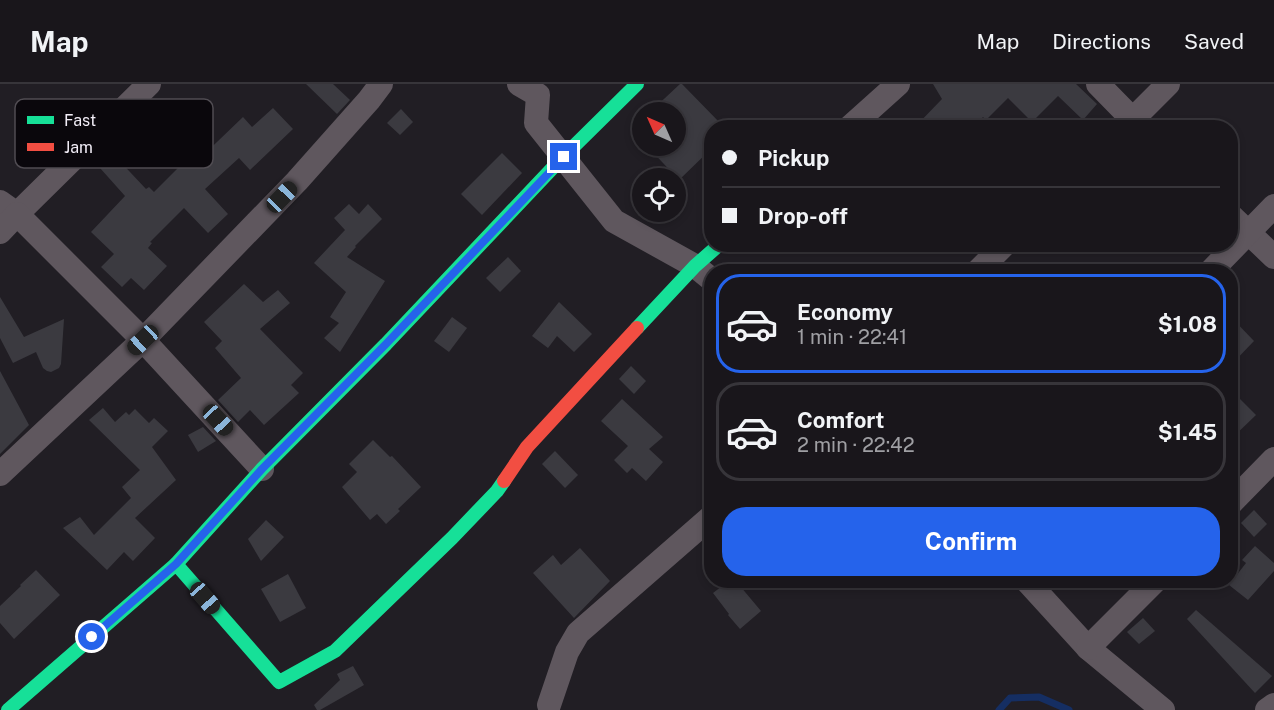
<!DOCTYPE html>
<html lang="en">
<head>
<meta charset="utf-8">
<style>
	:root { --surface:#19161b; --page:#262328; --text:#f1f3f6; --muted:#9f9fa3; --line:#37353a; --accent:#2563eb }
	body { margin:0; font-family:"Public Sans",sans-serif; background:var(--page); color:var(--text); height:100vh; display:flex; flex-direction:column; font-size:22px; white-space:nowrap }
	* { box-sizing:border-box; margin:0 }
	p { font-size:20px; color:var(--muted) }
	.icon { flex:none; width:33px; height:33px; fill:none; stroke:currentColor; stroke-width:2; stroke-linecap:round; stroke-linejoin:round }
	.map { position:relative; flex:1; overflow:hidden }
	.panel { position:absolute; left:704px; top:180px; width:534px; height:324px; display:flex; flex-direction:column; background:var(--surface); border-radius:24px; box-shadow:0 3px 9px #0003,0 0 0 2px var(--line) }
	.panel>* { flex:none }
	.banner { position:absolute; left:704px; top:36px; width:534px; height:132px; border-radius:24px; box-shadow:0 3px 9px #0003,0 0 0 2px var(--line); display:grid; align-content:center; height:132px; padding:0 18px; background:var(--surface) }
	.needle { width:39px; rotate:315deg }
	.fabs { position:absolute; left:632px; top:18px; display:grid; gap:12px }
	.fabs a { display:grid; place-items:center; width:54px; height:54px; border-radius:50%; background:var(--surface); box-shadow:0 3px 9px #0003,0 0 0 2px var(--line); font-size:30px }
	.end { position:absolute; width:27px; height:27px; margin:-14px; border:8px solid #2563eb; background:#fff; box-shadow:0 0 0 3px #fff }
	.from { border-radius:50% }
	.car { position:absolute; width:18px; height:36px; margin:-18px -9px; border-radius:8px; box-shadow:0 0 4px 2px #0007; background:linear-gradient(#222 24%,#8ab4d8 0 40%,#222 0 76%,#8ab4d8 0 86%,#222 0) }
	.banner b { display:flex; align-items:center; gap:21px; height:57px; font-size:22px }
	.banner b+b { border-top:2px solid var(--line) }
	.banner i { width:15px; height:15px; background:var(--text) }
	ul { padding:10px 0 0; list-style:none }
	li { display:flex; align-items:center; gap:18px; height:99px; margin:0 12px 9px; padding:0 6px; border:3px solid var(--line); border-radius:24px }
	li div { flex:1 }
	li b { display:block; font-size:22px }
	li em { font-style:normal; font-weight:700 }
	li.active { border-color:var(--accent) }
	li>.icon { width:54px; height:54px; stroke-width:1.5 }
	.cta { display:flex; gap:12px; margin-top:auto; padding:12px 18px }
	.cta a { flex:1; height:69px; border-radius:24px; background:var(--accent); color:#fff; font-size:24px; font-weight:700; line-height:69px; text-align:center }
	header { display:flex; align-items:center; gap:36px; box-sizing:border-box; height:84px; padding:0 30px; background:var(--surface); border-bottom:2px solid var(--line) }
	header strong { font-size:28px }
	nav { display:flex; gap:33px; margin-inline-start:auto; font-size:21px }
	.map>svg:first-child { display:block }
</style>
</head>
<body>
<header>
<strong>Map</strong>
<nav><a>Map</a><a>Directions</a><a>Saved</a></nav>
</header>
<div class="map">
<svg width="1274" height="626" viewBox="0 0 1274 626">
	<rect width="100%" height="100%" fill="#211e24"/>
	<g fill="none" stroke-linecap="round" stroke-linejoin="round">
		<path stroke="#152e62" stroke-width="7" d="M999,626l11,-12 29,-1 30,13"/>
	</g>
	<g fill="#3b3a40">
		<path d="M306,0h27l17,16 -13,14z"/>
		<path d="M680,0h2l39,40 -3,4h-7v21l-32,31 -32,-34h28v-34h-25z"/>
		<path d="M933,0h143l21,20 -14,16 -25,-24 -26,26 -24,-24 -22,22 -3,-3 -10,11h-59l28,-29z"/>
		<path d="M273,24l20,21 -43,41 -11,-12 -34,31 23,25 -20,19 -24,-25 -34,34 2,1 -4,5 19,18 -23,24 -13,-12 -9,9 -21,-20 13,-13 -23,-22 34,-36 -25,-28 14,-13 32,34 3,-2 5,5 33,-33 6,6 50,-48 9,10z"/>
		<path d="M401,25l12,13 -13,13 -13,-12z"/>
		<path d="M502,69l20,20 -40,42 -21,-21z"/>
		<path d="M349,120l10,10 9,-10 14,15 -27,27 1,1 -9,10 38,24 -45,71 -16,-14 15,-15 -9,-6 16,-25 -32,-29 31,-33 -11,-12z"/>
		<path d="M508,173l13,14 -21,21 -14,-14z"/>
		<path d="M244,200l19,18 15,-12 12,13 -30,26 43,44 -12,12 8,8 -35,32 -14,-15 -12,12 -20,-22 23,-22 -26,-30 7,-7 -18,-19z"/>
		<path d="M0,213l24,40 40,-18 -3,45 -2,4 -8,4 -4,-1 -4,-3 -7,-16 -23,11 -13,-25z"/>
		<path d="M559,218l33,32 -18,18 -17,-16 -9,12 -16,-12z"/>
		<path d="M1230,232l24,25 -24,25z"/>
		<path d="M452,233l15,11 -18,24 -15,-11z"/>
		<path d="M631,282l15,15 -12,13 -15,-15z"/>
		<path d="M0,287l29,54 -29,29z"/>
		<path d="M1230,305l26,26 -26,25z"/>
		<path d="M622,315l41,38 -14,12 14,13 -17,19 -14,-13 -5,5 -13,-13 14,-14 -27,-25z"/>
		<path d="M103,324l12,14 11,-10 3,3 6,-6 14,14 5,-5 14,13 -16,16 24,33 -41,38 20,20 -22,23 -9,-9 -17,18 -44,-42 17,-11 14,18 37,-37 -9,-11 18,-17 -51,-50z"/>
		<path d="M203,343l13,14 -18,11 -10,-17z"/>
		<path d="M373,356l17,17 2,-1 29,31 -23,22 2,2 -14,13 -9,-10 -7,6 -28,-33 15,-15 -8,-8z"/>
		<path d="M555,367l23,24 -13,13 -23,-24z"/>
		<path d="M1254,426l13,14 -13,13 -13,-14z"/>
		<path d="M266,436l18,17 -23,24 -13,-22z"/>
		<path d="M1255,462l19,17v8l-26,29 -19,-15 17,-22 -4,-3z"/>
		<path d="M580,464l30,33 -36,37 -41,-45 20,-18 8,10z"/>
		<path d="M36,486l24,25 -46,44 -14,-16v-17l21,-20 -1,-1z"/>
		<path d="M288,490l18,34 -26,14 -19,-33z"/>
		<path d="M730,496h5l26,31 -21,18 -12,-14 1,-1 -16,-21z"/>
		<path d="M1196,526l76,66 -17,17 -68,-74z"/>
		<path d="M1143,534l12,13 -16,13 -12,-12z"/>
		<path d="M353,582l11,19 -44,25h-3l-3,-5 26,-25 -3,-6z"/>
	</g>
	<g fill="none" stroke-linecap="round" stroke-linejoin="round">
		<g stroke="#5f575e" stroke-width="24">
			<path d="M519,0l19,11 -2,28 78,98 81,45 16,13"/>
			<path d="M1098,0l43,44"/>
			<path d="M849,44l49,-44"/>
			<path d="M1124,44l44,-44"/>
			<path d="M0,118l17,12 132,-130"/>
			<path d="M1230,131l44,42"/>
			<path d="M0,148l17,-18 126,126 154,-159 72,-81 12,-16"/>
			<path d="M977,188l28,-28"/>
			<path d="M1210,188l64,-66"/>
			<path d="M0,390l143,-134 119,129"/>
			<path d="M1230,420l44,-45"/>
			<path d="M1026,496l62,68 75,62"/>
			<path d="M1088,564l68,-68"/>
			<path d="M549,621l18,-53 11,-19 133,-116"/>
			<path d="M1267,626l7,-5"/>
		</g>
		<g stroke="#16e098" stroke-width="14">
			<path d="M637,244l58,-62 25,-22"/>
			<path d="M176,480l86,-95 124,-125 177,-187 74,-73"/>
			<path d="M8,626l168,-146 103,118 56,-31 117,-113 45,-47 7,-10"/>
		</g>
		<path stroke="#f24e42" stroke-width="14" d="M504,397l23,-34 110,-119"/>
	</g>
	<g fill="none" stroke-linecap="round" stroke-linejoin="round">
		<path stroke="#2563eb" stroke-width="8" d="M92,553l84,-73 86,-95 124,-125 178,-187"/>
	</g>
	<rect x="15" y="15" width="198" height="69" rx="9" fill="#0a070c" stroke="#504c52" stroke-width="1.5"/>
	<rect x="27" y="32" width="27" height="8" fill="#16e098"/>
	<rect x="27" y="59" width="27" height="8" fill="#f24e42"/>
	<g font-size="16" fill="#f2edf7">
		<text x="64" y="42">Fast</text>
		<text x="64" y="69">Jam</text>
	</g>
</svg>
<div class="fabs">
<a><svg class="needle" viewBox="-14 -14 28 28"><path d="M0-13l5 13h-10z" fill="#e53935"/><path d="M0 13l5-13h-10z" fill="#9f9fa3"/></svg></a>
<a><svg class="icon" aria-label="locate" viewBox="0 0 24 24"><circle cx="12" cy="12" r="6"/><path d="M12 2v4M12 18v4M2 12h4M18 12h4"/></svg></a>
</div>
<i class="end from" style="left:92px;top:553px"></i>
<i class="end" style="left:564px;top:73px"></i>
<i class="car" style="left:282px;top:113px;rotate:44deg"></i>
<i class="car" style="left:143px;top:256px;rotate:227deg"></i>
<i class="car" style="left:218px;top:336px;rotate:137deg"></i>
<i class="car" style="left:205px;top:514px;rotate:139deg"></i>
<div class="banner">
<b><i class="from"></i>Pickup</b>
<b><i></i>Drop-off</b>
</div>
<section class="panel">
<ul>
<li class="active"><svg class="icon" aria-label="car" viewBox="0 0 24 24"><path d="M5 17H2v-5l4-1 3-4h7l3 4 3 1v5h-3M9 17h6M6 11h13"/><circle cx="7" cy="17" r="2"/><circle cx="17" cy="17" r="2"/></svg><div><b>Economy</b><p>1 min · 22:41</p></div><em>$1.08</em></li>
<li><svg class="icon" aria-label="car" viewBox="0 0 24 24"><path d="M5 17H2v-5l4-1 3-4h7l3 4 3 1v5h-3M9 17h6M6 11h13"/><circle cx="7" cy="17" r="2"/><circle cx="17" cy="17" r="2"/></svg><div><b>Comfort</b><p>2 min · 22:42</p></div><em>$1.45</em></li>
</ul>
<div class="cta"><a>Confirm</a></div>
</section>
</div>
</body>
</html>
